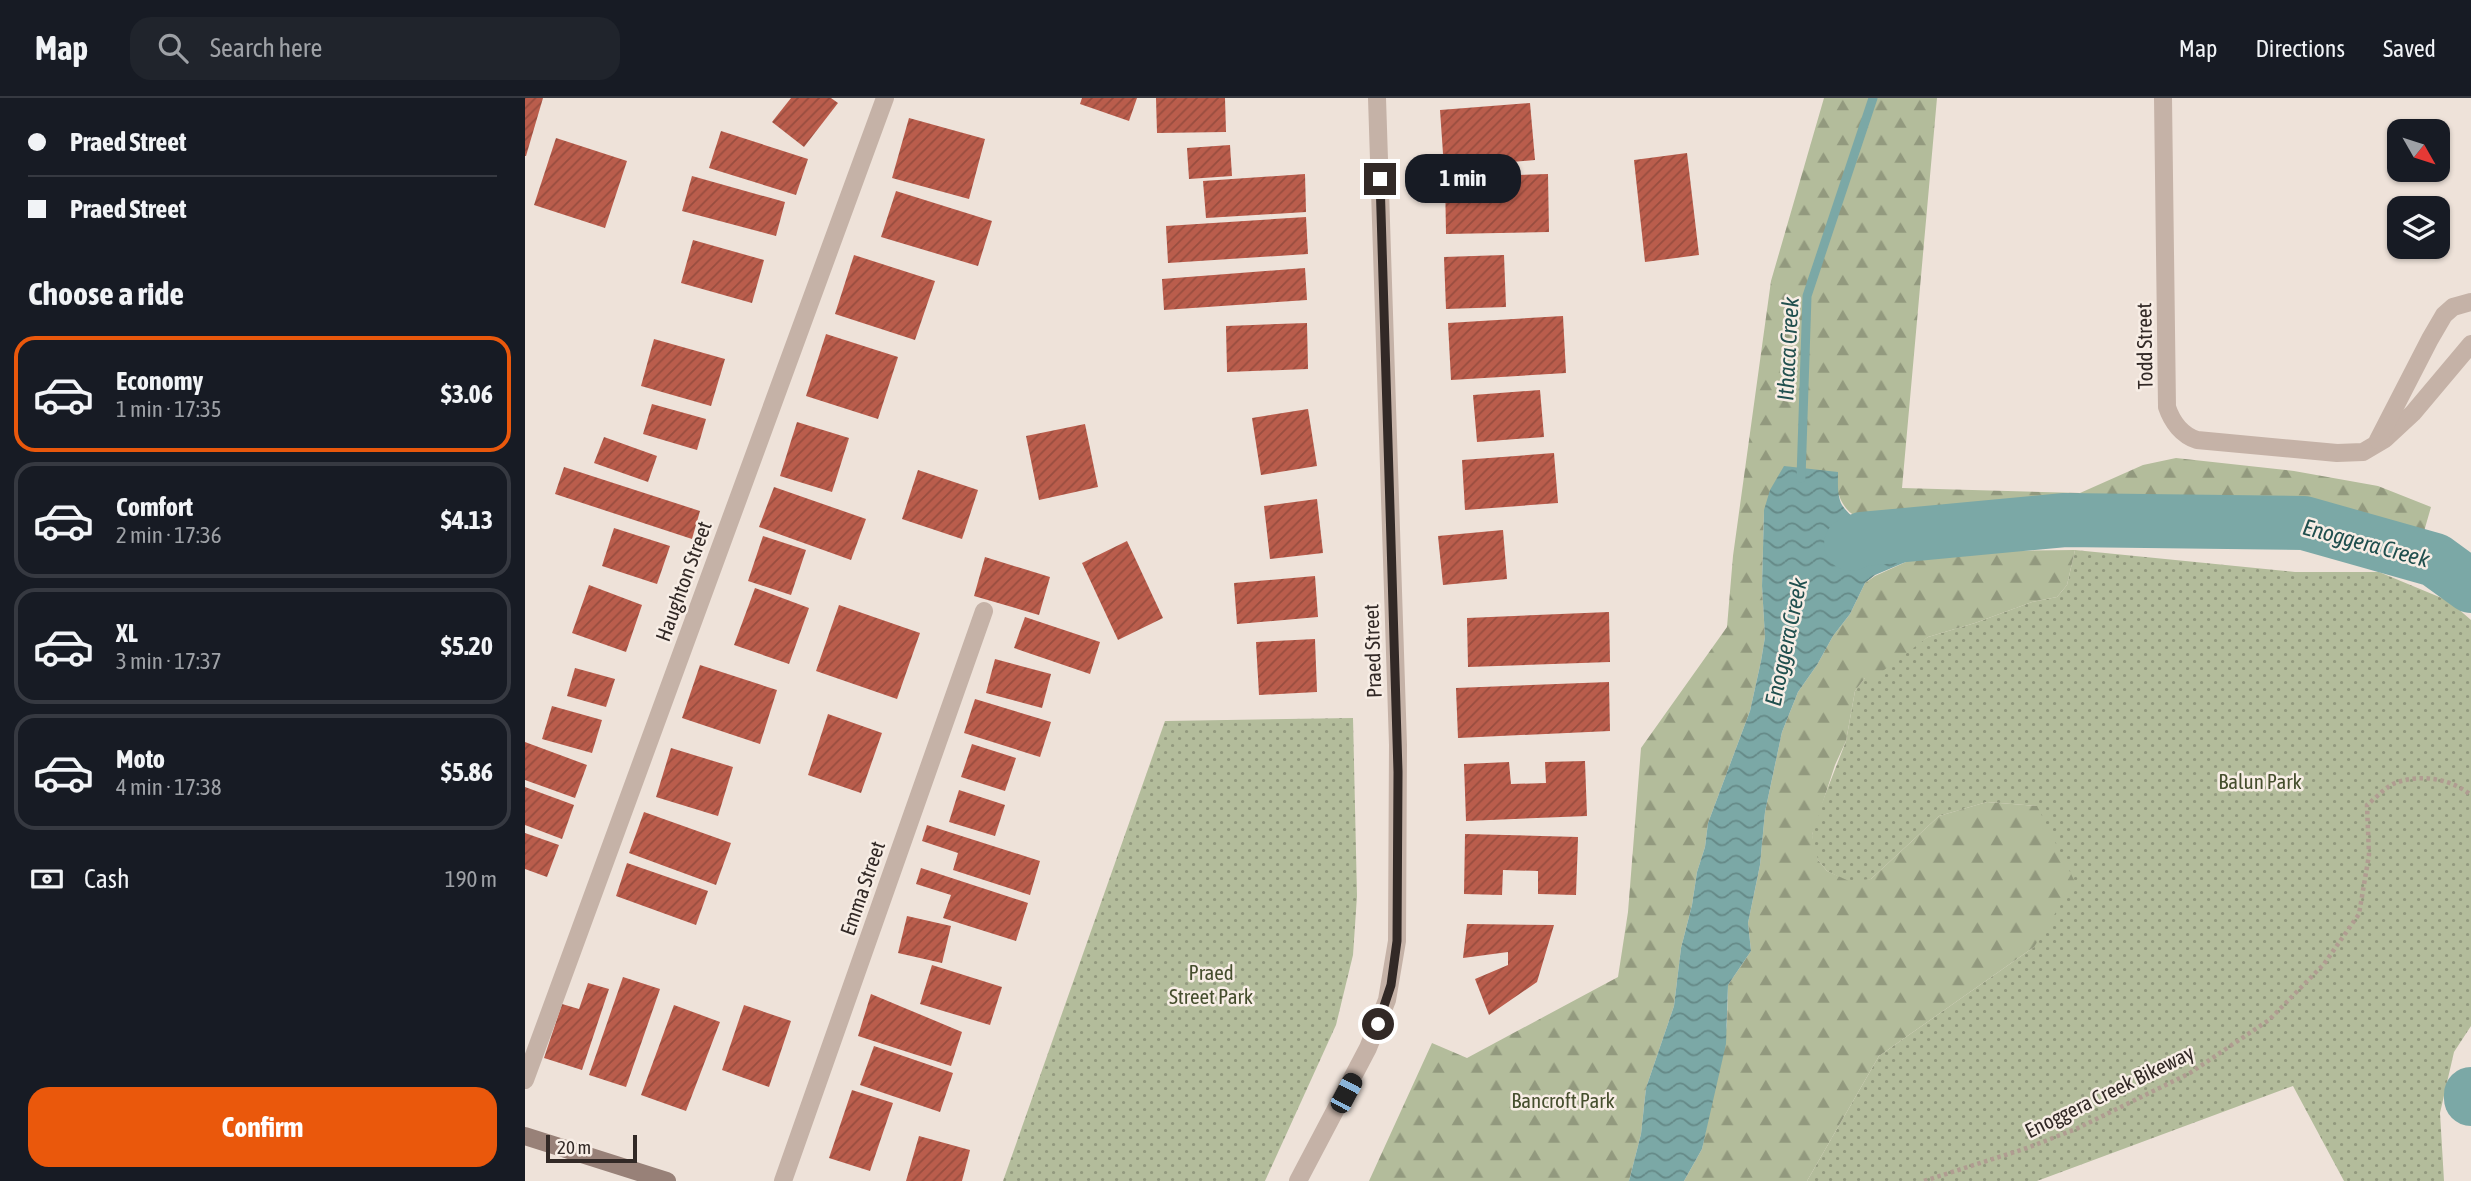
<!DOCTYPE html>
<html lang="en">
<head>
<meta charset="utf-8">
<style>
	:root { --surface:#171b24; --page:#20242c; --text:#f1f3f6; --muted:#9ea1a6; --line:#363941; --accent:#ea580c }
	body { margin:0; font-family:"Asap Condensed",sans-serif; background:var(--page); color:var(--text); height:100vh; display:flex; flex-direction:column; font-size:26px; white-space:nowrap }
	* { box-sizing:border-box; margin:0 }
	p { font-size:23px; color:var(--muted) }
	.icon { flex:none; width:38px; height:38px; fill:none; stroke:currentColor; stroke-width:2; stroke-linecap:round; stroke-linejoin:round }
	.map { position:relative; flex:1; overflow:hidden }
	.panel { display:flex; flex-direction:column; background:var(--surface); width:525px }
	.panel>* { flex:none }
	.top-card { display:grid; align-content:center; height:154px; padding:0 28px; background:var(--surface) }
	.needle { width:46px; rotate:129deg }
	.controls { position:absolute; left:1862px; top:21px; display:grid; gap:14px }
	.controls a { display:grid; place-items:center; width:63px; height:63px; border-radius:14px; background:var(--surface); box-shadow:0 2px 5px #0004; font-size:35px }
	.scale { position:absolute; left:21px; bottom:18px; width:91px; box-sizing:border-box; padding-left:7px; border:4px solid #322926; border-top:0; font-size:19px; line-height:24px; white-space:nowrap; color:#322926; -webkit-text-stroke:5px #f7ede5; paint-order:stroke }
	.end { position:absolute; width:32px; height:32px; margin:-16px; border:9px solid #322926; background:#fff; box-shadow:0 0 0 4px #fff }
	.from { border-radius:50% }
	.bubble { position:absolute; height:49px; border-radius:21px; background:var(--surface); box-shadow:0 2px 5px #0004; font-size:23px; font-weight:700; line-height:49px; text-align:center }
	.car { position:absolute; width:21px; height:42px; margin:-21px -10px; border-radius:9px; box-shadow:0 0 5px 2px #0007; background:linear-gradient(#222 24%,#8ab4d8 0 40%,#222 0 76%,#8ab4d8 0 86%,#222 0) }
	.top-card b { display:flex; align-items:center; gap:24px; height:66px; font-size:26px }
	.top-card b+b { border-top:2px solid var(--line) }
	.top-card i { width:18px; height:18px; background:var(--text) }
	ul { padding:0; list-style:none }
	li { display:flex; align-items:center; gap:21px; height:116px; margin:0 14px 10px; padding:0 14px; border:4px solid var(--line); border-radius:21px }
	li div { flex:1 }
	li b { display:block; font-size:26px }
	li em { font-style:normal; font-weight:700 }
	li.active { border-color:var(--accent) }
	li>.icon { width:63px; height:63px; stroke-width:1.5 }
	h2 { padding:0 28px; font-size:32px; line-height:84px }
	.pay { display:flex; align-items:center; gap:18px; height:77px; padding:0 28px; font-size:26px }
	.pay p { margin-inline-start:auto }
	.primary-button { display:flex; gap:14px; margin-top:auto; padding:14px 28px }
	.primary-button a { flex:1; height:80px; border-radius:21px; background:var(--accent); color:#fff; font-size:28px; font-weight:700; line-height:80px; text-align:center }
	header { display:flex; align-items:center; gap:42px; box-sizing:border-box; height:98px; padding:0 35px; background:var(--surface); border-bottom:2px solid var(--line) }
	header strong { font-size:33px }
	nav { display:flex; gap:38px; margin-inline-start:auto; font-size:24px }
	.search { width:490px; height:63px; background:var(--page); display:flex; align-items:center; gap:18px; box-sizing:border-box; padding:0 24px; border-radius:21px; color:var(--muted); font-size:26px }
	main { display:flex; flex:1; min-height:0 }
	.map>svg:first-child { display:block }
</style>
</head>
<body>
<header>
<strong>Map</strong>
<div class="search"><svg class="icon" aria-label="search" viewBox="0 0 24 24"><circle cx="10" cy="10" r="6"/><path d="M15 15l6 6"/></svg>Search here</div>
<nav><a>Map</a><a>Directions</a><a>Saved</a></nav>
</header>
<main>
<section class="panel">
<div class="top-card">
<b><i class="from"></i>Praed Street</b>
<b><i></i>Praed Street</b>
</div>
<h2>Choose a ride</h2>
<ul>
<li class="active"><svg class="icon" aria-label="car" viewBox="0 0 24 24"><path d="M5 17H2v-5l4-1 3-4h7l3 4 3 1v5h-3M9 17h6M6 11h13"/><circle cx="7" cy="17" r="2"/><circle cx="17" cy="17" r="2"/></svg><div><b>Economy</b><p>1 min · 17:35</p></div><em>$3.06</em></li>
<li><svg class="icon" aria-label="car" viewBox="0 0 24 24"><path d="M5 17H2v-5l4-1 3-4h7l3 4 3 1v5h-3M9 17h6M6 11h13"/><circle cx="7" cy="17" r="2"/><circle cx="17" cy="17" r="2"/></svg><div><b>Comfort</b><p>2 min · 17:36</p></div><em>$4.13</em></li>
<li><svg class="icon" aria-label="car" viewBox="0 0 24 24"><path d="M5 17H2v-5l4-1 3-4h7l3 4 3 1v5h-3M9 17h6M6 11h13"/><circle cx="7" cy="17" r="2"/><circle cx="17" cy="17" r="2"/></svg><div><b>XL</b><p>3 min · 17:37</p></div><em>$5.20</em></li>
<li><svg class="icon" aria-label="car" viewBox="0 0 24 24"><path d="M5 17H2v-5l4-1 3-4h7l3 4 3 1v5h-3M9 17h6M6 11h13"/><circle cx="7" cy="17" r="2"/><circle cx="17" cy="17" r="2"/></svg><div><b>Moto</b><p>4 min · 17:38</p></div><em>$5.86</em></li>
</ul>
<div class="pay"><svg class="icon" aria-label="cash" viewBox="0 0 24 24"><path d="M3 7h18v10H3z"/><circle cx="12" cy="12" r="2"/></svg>Cash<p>190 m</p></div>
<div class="primary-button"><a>Confirm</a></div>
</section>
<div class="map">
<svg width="1946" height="1083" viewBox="0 0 1946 1083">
	<defs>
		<pattern id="green-dots" width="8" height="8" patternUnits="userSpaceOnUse" patternTransform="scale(1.75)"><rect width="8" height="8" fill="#b3bc9b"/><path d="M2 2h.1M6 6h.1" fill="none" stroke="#92997e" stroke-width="1.8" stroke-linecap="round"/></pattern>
		<pattern id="forest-firs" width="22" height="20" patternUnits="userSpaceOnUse" patternTransform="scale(1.75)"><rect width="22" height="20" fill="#b3bc9b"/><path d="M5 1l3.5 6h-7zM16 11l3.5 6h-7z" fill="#92997e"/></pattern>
		<pattern id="water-waves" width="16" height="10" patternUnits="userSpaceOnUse" patternTransform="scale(1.75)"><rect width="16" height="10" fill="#7ba8a6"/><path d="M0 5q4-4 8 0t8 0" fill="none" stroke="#658987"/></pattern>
		<pattern id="building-hatch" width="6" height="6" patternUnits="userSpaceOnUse" patternTransform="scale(1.75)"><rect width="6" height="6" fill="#ba5d4c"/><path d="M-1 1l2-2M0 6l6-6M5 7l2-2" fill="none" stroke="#984d3f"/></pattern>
	</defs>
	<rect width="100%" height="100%" fill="#eee2d9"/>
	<g fill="url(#green-dots)">
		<path d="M1550,452l220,22h84l70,29 22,19v406l-17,26 -14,61 4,68h-100l-51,-95 -256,95h-230l72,-125 155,-109 3,-141 -50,-4 -48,14 -68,63 -11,3h-11l-22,-11 -9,-11 -5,-12 -1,-13 3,-14 31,-80 9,-50 10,-13 63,-41 47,-14 57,-21 25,-5 10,-12z"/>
		<path d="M1910,462l36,4v22z"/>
		<path d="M828,620l4,178 -4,59 -17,70 -71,156h-262l162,-460z"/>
	</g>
	<g fill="url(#forest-firs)">
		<path d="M1299,0h113l-35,390 178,5 63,-28 33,-7 118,13 84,15 53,21 -10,35 -95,-26 -109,-5 -136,1 -196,17c-20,-7 -39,-12 -46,-34l-75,15 -2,76 3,51 -4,24 -11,50 -42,112 -3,24 -8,25 -5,33 -11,43 -7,58 -28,82 -5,46 -12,47h-260l63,-138 35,15 151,-81 10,-65 13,-164 86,-121 6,-71 38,-275z"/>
		<path d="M1550,452l-8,35 -10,12 -25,5 -57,21 -47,14 -56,42 -7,-1 -10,13 -9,50 -11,24 -23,70 6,25 9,11 22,10 22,-2 68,-63 48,-14 50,4 38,76 -41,65 -155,109 -72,125h-123l18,-32 25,-124 1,-40 23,-34 -3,-28 12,-58 5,-53 17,-80 16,-40 19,-27 16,-29 17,-22 15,-31 10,-7 33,-15 92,-10z"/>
	</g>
	<path fill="url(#water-waves)" d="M1259,368l54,6c0,10 -1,24 4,33 18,28 57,23 84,21l-1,33 -17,2 -33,14 -10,8 -15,31 -17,22 -16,29 -19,27 -16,40 -17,80 -5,53 -12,58 3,28 -23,34 -2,59 -24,105 -18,32h-55l12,-47 5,-46 28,-82 7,-58 11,-43 5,-33 8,-25 3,-24 42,-112 11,-50 4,-24 -3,-51 2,-76 6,-20z"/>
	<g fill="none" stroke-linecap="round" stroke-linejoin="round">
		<path stroke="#7ba8a6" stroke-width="9" d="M1276,380l6,-182 66,-198"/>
		<g stroke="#7ba8a6" stroke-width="54">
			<path d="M1326,446l11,-5 203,-19 239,3 131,37 36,26"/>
			<path d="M1946,996v5"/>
		</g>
	</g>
	<g fill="url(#building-hatch)">
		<path d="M0,0h18l-17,58h-1z"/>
		<path d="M266,0h40l7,5 -34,44 -32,-25z"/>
		<path d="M557,0h55l-8,23 -49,-17z"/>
		<path d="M631,0h69l1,34 -69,1z"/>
		<path d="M1005,5l5,57 -91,8 -4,-58z"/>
		<path d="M384,20l76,21 -16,60 -77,-21z"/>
		<path d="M196,33l87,28 -12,36 -87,-27z"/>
		<path d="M31,40l71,23 -22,67 -71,-23z"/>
		<path d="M705,47l2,31 -43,3 -2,-31z"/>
		<path d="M1162,55l12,102 -54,7 -11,-102z"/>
		<path d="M780,76l1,38 -100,6 -3,-37z"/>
		<path d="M1023,76l1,58 -103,2 -1,-57z"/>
		<path d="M167,78l93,26 -9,34 -94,-25z"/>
		<path d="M371,93l96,30 -14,45 -97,-29z"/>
		<path d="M781,119l2,37 -140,9 -2,-37z"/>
		<path d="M168,142l71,20 -12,43 -71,-20z"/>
		<path d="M329,157l81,26 -20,59 -80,-26z"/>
		<path d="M979,157l2,52 -60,2 -2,-52z"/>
		<path d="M780,170l2,32 -143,10 -2,-31z"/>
		<path d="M1038,218l3,57 -115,7 -3,-57z"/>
		<path d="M782,225l1,46 -81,3 -1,-46z"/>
		<path d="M301,236l72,23 -20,62 -72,-23z"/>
		<path d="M129,241l71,20 -14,47 -70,-20z"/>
		<path d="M1015,292l4,47 -67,5 -4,-47z"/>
		<path d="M127,306l54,15 -9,31 -54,-16z"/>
		<path d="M783,311l9,57 -56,9 -9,-57z"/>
		<path d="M272,324l52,16 -17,54 -52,-16z"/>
		<path d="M560,326l13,63 -59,13 -13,-64z"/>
		<path d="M79,339l53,19 -9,26 -54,-19z"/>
		<path d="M1029,355l4,50 -93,7 -3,-50z"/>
		<path d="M39,369l136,44 -8,28 -137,-45z"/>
		<path d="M393,372l60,20 -16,49 -60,-20z"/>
		<path d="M249,389l92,32 -15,41 -92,-33z"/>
		<path d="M792,401l6,54 -53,6 -6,-53z"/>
		<path d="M89,430l56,18 -13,38 -55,-18z"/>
		<path d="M978,432l4,49 -64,6 -5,-49z"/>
		<path d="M238,438l43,14 -15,45 -43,-14z"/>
		<path d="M602,443l36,77 -45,22 -36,-77z"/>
		<path d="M460,459l65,20 -11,38 -65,-19z"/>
		<path d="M790,478l3,41 -81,7 -3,-41z"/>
		<path d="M64,487l53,20 -16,47 -54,-19z"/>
		<path d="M230,490l54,20 -20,56 -55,-19z"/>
		<path d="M314,507l81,28 -23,66 -81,-28z"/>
		<path d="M1084,514l1,50 -142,5 -1,-49z"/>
		<path d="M500,519l75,25 -10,32 -76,-26z"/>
		<path d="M790,541l2,53 -58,3 -3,-53z"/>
		<path d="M470,561l56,15 -9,34 -56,-15z"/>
		<path d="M175,567l77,25 -17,54 -78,-26z"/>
		<path d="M50,570l40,11 -9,28 -39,-11z"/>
		<path d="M1084,584l1,49 -152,7 -2,-50z"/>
		<path d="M450,601l76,23 -11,35 -76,-24z"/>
		<path d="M27,608l50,14 -10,33 -50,-14z"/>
		<path d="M303,616l54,19 -21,60 -53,-18z"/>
		<path d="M0,644l62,23 -12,33 -50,-18z"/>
		<path d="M447,646l44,14 -11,33 -44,-14z"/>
		<path d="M146,650l62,19 -15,49 -62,-19z"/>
		<path d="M1060,663l2,55 -121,5 -2,-57 45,-2 2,22 35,-1 -1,-21z"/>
		<path d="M0,689l49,18 -12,34 -37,-14z"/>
		<path d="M434,692l46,15 -10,31 -46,-14z"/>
		<path d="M119,714l87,31 -15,42 -87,-32z"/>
		<path d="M402,727l113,36 -10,34 -77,-25 5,-17 -36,-12z"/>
		<path d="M0,735l34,12 -12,32 -22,-8z"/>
		<path d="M940,736l113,3 -2,58 -38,-1v-23l-35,-1 -1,25 -38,-1z"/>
		<path d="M102,765l81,28 -12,34 -80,-29z"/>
		<path d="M396,770l107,35 -12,38 -73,-23 8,-23 -35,-11z"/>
		<path d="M382,818l44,10 -9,37 -44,-10z"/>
		<path d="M942,826l87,1 -17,57 -48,33 -14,-36 33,-14v-13l-45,6z"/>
		<path d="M407,867l70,22 -12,38 -70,-21z"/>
		<path d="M98,879l37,12 -34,98 -37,-12z"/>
		<path d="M63,885l21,6 -27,81 -38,-12 18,-54 17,5z"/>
		<path d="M346,896l91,38 -11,34 -93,-30z"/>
		<path d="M149,907l46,17 -34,89 -45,-16z"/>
		<path d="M219,907l47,16 -22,66 -47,-17z"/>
		<path d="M349,948l79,27 -13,39 -80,-27z"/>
		<path d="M327,992l41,13 -23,68 -41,-13z"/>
		<path d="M394,1038l51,14 -8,31h-56z"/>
	</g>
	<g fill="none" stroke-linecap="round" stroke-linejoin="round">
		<path stroke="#b09c91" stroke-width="4.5" stroke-dasharray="3.5 3.5" stroke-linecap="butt" d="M1399,1083l103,-33 49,-19 114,-56 79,-53 55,-56 35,-50 10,-59 -2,-50c9,-7 20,-20 31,-23 25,-8 53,-3 73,13"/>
		<g stroke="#c5b2a7" stroke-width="18">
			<path d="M1638,0l4,309c5,15 15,28 30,33l140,13 26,-1 22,-13 28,-26 58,-69"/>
			<path d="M1853,342l52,-101 14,-24 9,-8 18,-5"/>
			<path d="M0,982l360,-982"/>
			<path d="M258,1083l201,-570"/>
			<path d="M773,1083l70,-133 19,-48 10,-59 1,-196 -21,-647"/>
		</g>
		<path stroke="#988178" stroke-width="18" d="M0,1038l142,45"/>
	</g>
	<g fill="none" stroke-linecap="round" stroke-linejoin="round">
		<path stroke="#322926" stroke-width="9" d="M853,926l13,-39 6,-44 1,-169 -18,-593"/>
	</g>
	<g text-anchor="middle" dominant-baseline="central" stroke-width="5" stroke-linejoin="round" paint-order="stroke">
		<g font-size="21" fill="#322926" stroke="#f7ede5">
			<text transform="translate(1619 248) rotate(-91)">Todd Street</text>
			<text transform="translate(158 483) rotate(-70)">Haughton Street</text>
			<text transform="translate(847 553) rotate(-92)">Praed Street</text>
			<text transform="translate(337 790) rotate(-71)">Emma Street</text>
			<text transform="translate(1584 993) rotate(-26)">Enoggera Creek Bikeway</text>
		</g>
		<g font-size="21" fill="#454e2d" stroke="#f7ede5">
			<text x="1735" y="683">Balun Park</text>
			<text x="686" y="874">Praed<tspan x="686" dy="24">Street Park</tspan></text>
			<text x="1038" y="1002">Bancroft Park</text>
		</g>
		<g font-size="23" font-style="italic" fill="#204f4e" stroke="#f7ede5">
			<text transform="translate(1263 251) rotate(-87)">Ithaca Creek</text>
			<text transform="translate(1841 445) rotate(15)">Enoggera Creek</text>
			<text transform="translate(1261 544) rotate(-78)">Enoggera Creek</text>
		</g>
	</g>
</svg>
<div class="controls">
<a><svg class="needle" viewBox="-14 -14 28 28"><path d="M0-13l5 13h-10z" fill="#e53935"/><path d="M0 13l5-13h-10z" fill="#9ea1a6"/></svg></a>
<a><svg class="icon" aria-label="layers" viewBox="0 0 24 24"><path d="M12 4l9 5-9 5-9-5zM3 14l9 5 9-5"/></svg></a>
</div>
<div class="scale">20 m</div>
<i class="end from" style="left:853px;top:926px"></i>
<i class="end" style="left:855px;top:81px"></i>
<div class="bubble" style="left:880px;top:56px;width:116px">1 min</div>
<i class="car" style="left:821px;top:995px;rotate:28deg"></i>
</div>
</main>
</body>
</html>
